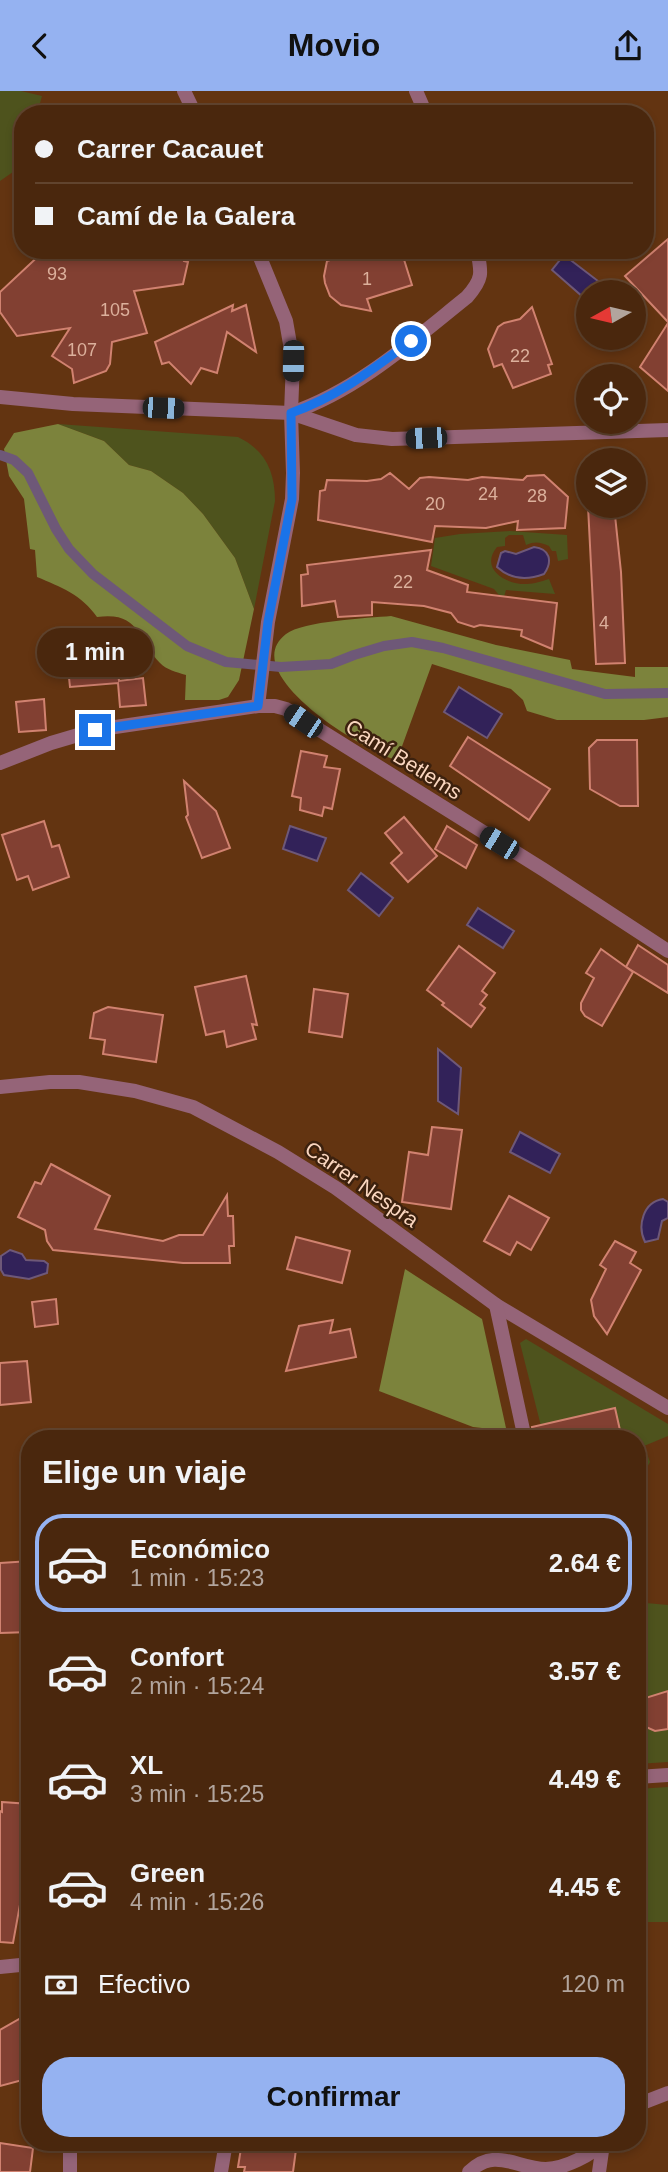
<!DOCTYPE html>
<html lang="es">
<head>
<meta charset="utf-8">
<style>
	:root { --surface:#4a270d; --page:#512f16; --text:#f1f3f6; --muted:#b2a59d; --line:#61442e; --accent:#95b2f1 }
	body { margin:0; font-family:Helvetica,sans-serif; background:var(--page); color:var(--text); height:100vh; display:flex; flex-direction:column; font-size:26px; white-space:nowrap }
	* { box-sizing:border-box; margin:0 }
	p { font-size:23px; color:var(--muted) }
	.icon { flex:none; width:38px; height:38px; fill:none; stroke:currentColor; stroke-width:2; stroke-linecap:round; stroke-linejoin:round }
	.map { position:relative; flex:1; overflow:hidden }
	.details { position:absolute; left:21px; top:1339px; width:625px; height:721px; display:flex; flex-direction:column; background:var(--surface); border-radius:28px; box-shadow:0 4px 10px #0003,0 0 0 2px var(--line) }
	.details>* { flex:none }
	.banner { position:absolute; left:14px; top:14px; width:640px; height:154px; border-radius:28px; box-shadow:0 4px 10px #0003,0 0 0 2px var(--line); display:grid; align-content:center; height:154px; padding:0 21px; background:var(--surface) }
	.needle { width:46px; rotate:262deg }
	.tools { position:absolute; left:576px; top:189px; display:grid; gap:14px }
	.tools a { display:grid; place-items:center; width:70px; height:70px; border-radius:50%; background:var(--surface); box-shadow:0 4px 10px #0003,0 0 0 2px var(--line); font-size:35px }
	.end { position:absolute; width:32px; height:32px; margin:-16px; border:9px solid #1a73e8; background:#fff; box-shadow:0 0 0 4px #fff }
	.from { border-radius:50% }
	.bubble { position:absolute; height:49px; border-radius:24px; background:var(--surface); box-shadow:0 4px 10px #0003,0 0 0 2px var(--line); font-size:23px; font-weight:800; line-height:49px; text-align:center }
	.car { position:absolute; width:21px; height:42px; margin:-21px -10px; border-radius:9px; box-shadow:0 0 5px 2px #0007; background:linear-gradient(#222 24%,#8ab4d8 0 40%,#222 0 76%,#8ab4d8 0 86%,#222 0) }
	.banner b { display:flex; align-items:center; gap:24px; height:66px; font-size:26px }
	.banner b+b { border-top:2px solid var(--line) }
	.banner i { width:18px; height:18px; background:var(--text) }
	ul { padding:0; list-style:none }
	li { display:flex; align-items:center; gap:21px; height:98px; margin:0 14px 10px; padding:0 7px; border:4px solid transparent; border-radius:28px }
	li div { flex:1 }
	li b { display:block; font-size:26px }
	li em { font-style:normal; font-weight:800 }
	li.current { border-color:var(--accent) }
	li>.icon { width:63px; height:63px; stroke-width:1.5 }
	h2 { padding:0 21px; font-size:32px; line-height:84px }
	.pay { display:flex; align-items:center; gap:18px; height:77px; padding:0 21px; font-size:26px }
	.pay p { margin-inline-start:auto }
	.cta { display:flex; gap:14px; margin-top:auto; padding:14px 21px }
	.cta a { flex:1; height:80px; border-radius:28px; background:var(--accent); color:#111; font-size:28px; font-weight:800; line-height:80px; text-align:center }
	header { display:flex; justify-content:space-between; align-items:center; height:91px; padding:0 21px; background:var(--accent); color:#111; font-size:32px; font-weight:800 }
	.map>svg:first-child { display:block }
</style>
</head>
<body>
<header><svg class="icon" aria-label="back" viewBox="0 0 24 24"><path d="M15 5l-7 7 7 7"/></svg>Movio<svg class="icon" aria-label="share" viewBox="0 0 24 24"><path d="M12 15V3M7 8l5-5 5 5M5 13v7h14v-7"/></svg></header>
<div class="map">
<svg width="668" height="2081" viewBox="0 0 668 2081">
	<rect width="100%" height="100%" fill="#633411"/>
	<g fill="#4e531d">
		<path d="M0,0h21l21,5 -5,18h-14v51l-23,16z"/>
		<path d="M58,333l180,13c27,13 37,34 37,64l-21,108 -19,-51 -32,-44 -20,-21 -32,-22 -22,-6 -25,-24z"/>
		<path d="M510,440l57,4 1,24 -10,2 -2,-10h-4l-3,-5c-9,-4 -14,-5 -23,-1l-3,-10h-14l-4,3v8l-8,1c-18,22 9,38 30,37 7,0 15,-3 22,-5l6,15 -49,-4 -3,10 -9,-11 -63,-23 4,-28 25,-4z"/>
		<path d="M526,1248l142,85v12l-24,10 6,16 -13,24v-47l-93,-1 -24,-95z"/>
		<path d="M637,1491h7l2,21 22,2v157l-31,2z"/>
		<path d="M668,1696v135h-31v-133z"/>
	</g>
	<g fill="#7c833c">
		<path d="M58,333l46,17 25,24 22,6 32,22 20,21 32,44 19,51 -15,71 -11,17 -9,3h-34l1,-25c-10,-3 -19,-5 -26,-12 -23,-24 -20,-52 -63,-46 -15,-22 -36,-30 -60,-40l-2,-27 -5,-1 -6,-50 -15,-23 -5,-27 10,-16z"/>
		<path d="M391,525l105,29 74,15 2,9 63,8v-10h33v50l-24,3h-87l-30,-9 -4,-11 -12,-11 -79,-25 -35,96c-32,-8 -162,-87 -111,-126 17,-13 82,-16 105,-18z"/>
		<path d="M405,1178l77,50 24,109 -15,1 -18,-2 -94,-36z"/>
	</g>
	<g fill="#322259" stroke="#6e5878" stroke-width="2">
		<path d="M564,164l34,26 -15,16 -31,-27z"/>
		<path d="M534,456c16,2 19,14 10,27 -16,6 -33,6 -47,-7l4,-14 4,-2 11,3z"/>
		<path d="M459,596l43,27 -15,24 -43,-26z"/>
		<path d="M290,735l36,12 -9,23 -34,-12z"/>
		<path d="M361,782l32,25 -14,18 -31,-26z"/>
		<path d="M478,817l36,23 -11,17 -36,-23z"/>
		<path d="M438,958l23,19 -3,46 -20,-13z"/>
		<path d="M520,1041l40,22 -10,19 -40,-21z"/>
		<path d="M663,1108l5,3v16l-6,3 -4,18 -13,3c-8,-16 -2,-40 18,-43z"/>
		<path d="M10,1159l12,4 4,6 18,1 4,3 -1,9 -18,6 -25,-4 -3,-5v-14z"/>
	</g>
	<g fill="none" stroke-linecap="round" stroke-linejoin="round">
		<path stroke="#6e5878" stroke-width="10" d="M0,364l14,5 14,13 28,56 13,20 24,25 94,72 39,16 55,5 50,-3 23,-9 30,-9 28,-4 31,6 162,46 63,-1"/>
	</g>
	<g fill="#824032" stroke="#d18270" stroke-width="2">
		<path d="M668,148v83l-43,-46z"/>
		<path d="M45,159h141l-2,11 4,1 -5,22 -49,7 13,42 -35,9 -2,22 -4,7 -32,12 -2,-14 -20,-13 18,-28 -53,8 -17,-24v-20z"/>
		<path d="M362,159h39l11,35 -45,14 4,12 -30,-6 -11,-9 -5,-13 -1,-7 3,-15z"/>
		<path d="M233,214l-1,6 14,-6 10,47 -29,-20 -10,41 -16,-5 -10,16 -22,-22 -7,2 -7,-22z"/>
		<path d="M532,216l20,57 -4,1 3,9 -38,14 -11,-24 -8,3 -6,-18 10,-22 6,-4 16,-4z"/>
		<path d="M668,232v68l-28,-24z"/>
		<path d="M390,382l19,16 11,-11 9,-1 39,3 14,-3 41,3 4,-4 17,-1 24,22 -3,31 -48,2 1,-9 -32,7 -51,-2 -3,16 -114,-22 2,-29 5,-1 2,-10 40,1 14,-2z"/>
		<path d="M588,415h26l7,66 4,91 -29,1z"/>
		<path d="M431,459l-4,20 41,15 -1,7 90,11 -5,46 -31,-13 1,-6 -42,-5 -6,2 -16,-5 -7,-9 -27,-7 -52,-4v13l-34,2 -3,-16 -33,5 -1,-31 7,-1 -1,-9z"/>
		<path d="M114,544l5,46 24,-3 3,27 -26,2 -2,-24 -48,4 -3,-28 9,-1 -1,-19z"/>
		<path d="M44,608l2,31 -27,2 -3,-30z"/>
		<path d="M468,646l82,52 -21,31 -79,-54z"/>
		<path d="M597,649h40l1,66h-18l-30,-17 -1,-41z"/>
		<path d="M301,660l26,5 -3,11 16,2 -8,40 -8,-2 -2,9 -22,-6 1,-12 -9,-2z"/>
		<path d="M184,690l32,30 14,37 -28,10 -16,-41 2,-2z"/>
		<path d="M404,726l33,39 -29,26 -17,-19 11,-10 -17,-20z"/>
		<path d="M44,730l8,26 7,-2 10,32 -36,13 -5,-14 -11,4 -15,-45z"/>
		<path d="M447,735l30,19 -11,23 -31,-19z"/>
		<path d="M638,854l30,20v28l-42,-26z"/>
		<path d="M459,855l36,27 -13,18 5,4 -7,9 5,4 -14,19 -29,-22 2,-2 -17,-13z"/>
		<path d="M601,858l32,23 -31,54 -17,-10 -4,-6v-7l13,-25 -8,-5z"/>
		<path d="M246,885l11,49 -5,-1 4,15 -29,8 -3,-16 -18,4 -11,-48z"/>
		<path d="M314,898l34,5 -6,43 -33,-5z"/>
		<path d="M108,916l55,8 -7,47 -53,-8 2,-14 -15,-2 4,-25z"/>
		<path d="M432,1036l30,3 -11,79 -49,-7 7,-50 19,3z"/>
		<path d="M51,1073l59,32 -15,33 68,12 16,-6h24l24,-40 1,21h5l1,30h-5l1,17h-47l-130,-13 -6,-9 -2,-11 -27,-13 17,-35 6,2z"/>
		<path d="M509,1105l40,22 -18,32 -14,-8 -7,13 -26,-14z"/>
		<path d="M296,1146l54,14 -8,32 -55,-14z"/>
		<path d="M615,1150l21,11 -6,11 11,7 -34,64 -13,-18 -3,-16 15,-31 -6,-4z"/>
		<path d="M56,1208l2,25 -23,3 -3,-25z"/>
		<path d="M333,1229l-3,13 20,-4 6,28 -70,14 13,-45z"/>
		<path d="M27,1270l4,41 -31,3v-42z"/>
		<path d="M615,1317l7,31h-88l-2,-12z"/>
		<path d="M30,1470v71l-30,1v-70z"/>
		<path d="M668,1600v38l-13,2 -18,-8v-18l5,-6z"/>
		<path d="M2,1711l28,2v46l-17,93 -13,-1v-131l2,1z"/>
		<path d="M21,1927l9,23v37l-30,8v-56z"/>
		<path d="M242,2051h55l-4,30h-49l1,-5h-7z"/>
		<path d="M0,2052l33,5 -3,24h-30z"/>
	</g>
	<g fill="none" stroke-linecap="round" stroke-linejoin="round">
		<g stroke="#956478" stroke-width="14">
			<path d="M184,0l11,23"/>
			<path d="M416,0l10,23"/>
			<path d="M257,159l29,71 7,40 -2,52 2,60 -1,26 -24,123 -10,84"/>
			<path d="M0,306l73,7 218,9 65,22 36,4 276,-9"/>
			<path d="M291,322c67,-23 121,-72 176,-116 16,-18 15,-24 10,-47"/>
			<path d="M0,672l51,-20 44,-13 163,-24h17l11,3 258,161 124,81"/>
			<path d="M0,996l50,-5h29l56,9 58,16 85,45 58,36 160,117 172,103"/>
			<path d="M496,1214l29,134"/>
			<path d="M637,1686l31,-2"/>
			<path d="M0,1876l30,-3"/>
			<path d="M637,2014l31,-12"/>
			<path d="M70,2051v30"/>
			<path d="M221,2081l5,-30"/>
			<path d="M469,2081c26,-26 48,-3 77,-3 20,-1 45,-14 58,-27"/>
			<path d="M599,2081l4,-28"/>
		</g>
	</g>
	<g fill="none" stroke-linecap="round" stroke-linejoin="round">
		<path stroke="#1a73e8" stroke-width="9" d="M95,639l163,-24 10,-84 24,-123 -1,-86c46,-16 81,-43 120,-72"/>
	</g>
	<g text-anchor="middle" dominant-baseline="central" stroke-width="5" stroke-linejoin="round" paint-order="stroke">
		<g font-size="18" fill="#dcb09c">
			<text x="57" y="183">93</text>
			<text x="367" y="188">1</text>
			<text x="115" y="219">105</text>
			<text x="82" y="259">107</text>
			<text x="520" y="265">22</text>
			<text x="488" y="403">24</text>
			<text x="537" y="405">28</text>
			<text x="435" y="413">20</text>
			<text x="403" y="491">22</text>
			<text x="604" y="532">4</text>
		</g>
		<g font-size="21" fill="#fad6bf" stroke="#3c210e">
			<text transform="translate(404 668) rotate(32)">Camí Betlems</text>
			<text transform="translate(362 1093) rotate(35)">Carrer Nespra</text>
		</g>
	</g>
</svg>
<div class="tools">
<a><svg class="needle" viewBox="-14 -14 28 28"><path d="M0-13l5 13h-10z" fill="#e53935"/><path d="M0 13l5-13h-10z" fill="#b2a59d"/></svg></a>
<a><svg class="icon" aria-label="locate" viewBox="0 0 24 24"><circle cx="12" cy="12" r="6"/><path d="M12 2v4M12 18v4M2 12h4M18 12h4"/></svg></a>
<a><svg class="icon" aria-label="layers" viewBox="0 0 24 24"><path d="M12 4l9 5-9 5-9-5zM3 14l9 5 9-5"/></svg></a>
</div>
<i class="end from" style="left:411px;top:250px"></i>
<i class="end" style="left:95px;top:639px"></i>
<div class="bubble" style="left:37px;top:537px;width:116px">1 min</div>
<i class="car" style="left:293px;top:270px;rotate:181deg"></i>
<i class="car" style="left:163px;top:317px;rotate:92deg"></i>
<i class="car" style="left:426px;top:347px;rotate:268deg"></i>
<i class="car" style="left:303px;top:630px;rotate:304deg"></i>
<i class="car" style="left:499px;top:752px;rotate:301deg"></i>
<div class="banner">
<b><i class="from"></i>Carrer Cacauet</b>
<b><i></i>Camí de la Galera</b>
</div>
<section class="details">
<h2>Elige un viaje</h2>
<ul>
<li class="current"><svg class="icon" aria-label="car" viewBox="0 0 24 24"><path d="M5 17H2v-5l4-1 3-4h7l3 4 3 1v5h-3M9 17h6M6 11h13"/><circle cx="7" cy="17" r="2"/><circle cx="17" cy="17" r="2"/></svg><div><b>Económico</b><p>1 min · 15:23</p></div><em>2.64 €</em></li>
<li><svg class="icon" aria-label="car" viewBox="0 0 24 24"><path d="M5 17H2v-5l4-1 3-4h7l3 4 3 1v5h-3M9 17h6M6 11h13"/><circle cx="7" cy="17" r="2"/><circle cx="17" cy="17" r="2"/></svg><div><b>Confort</b><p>2 min · 15:24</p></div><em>3.57 €</em></li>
<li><svg class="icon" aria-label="car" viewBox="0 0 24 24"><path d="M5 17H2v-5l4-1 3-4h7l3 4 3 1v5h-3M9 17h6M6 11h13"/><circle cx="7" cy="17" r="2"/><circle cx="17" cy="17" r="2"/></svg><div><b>XL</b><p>3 min · 15:25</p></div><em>4.49 €</em></li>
<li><svg class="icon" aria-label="car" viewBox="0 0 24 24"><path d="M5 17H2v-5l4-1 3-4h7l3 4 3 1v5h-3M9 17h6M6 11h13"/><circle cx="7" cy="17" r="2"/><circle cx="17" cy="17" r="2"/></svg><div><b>Green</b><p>4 min · 15:26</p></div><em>4.45 €</em></li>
</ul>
<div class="pay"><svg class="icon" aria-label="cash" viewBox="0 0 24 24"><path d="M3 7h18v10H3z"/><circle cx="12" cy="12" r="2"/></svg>Efectivo<p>120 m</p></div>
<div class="cta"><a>Confirmar</a></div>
</section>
</div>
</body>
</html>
